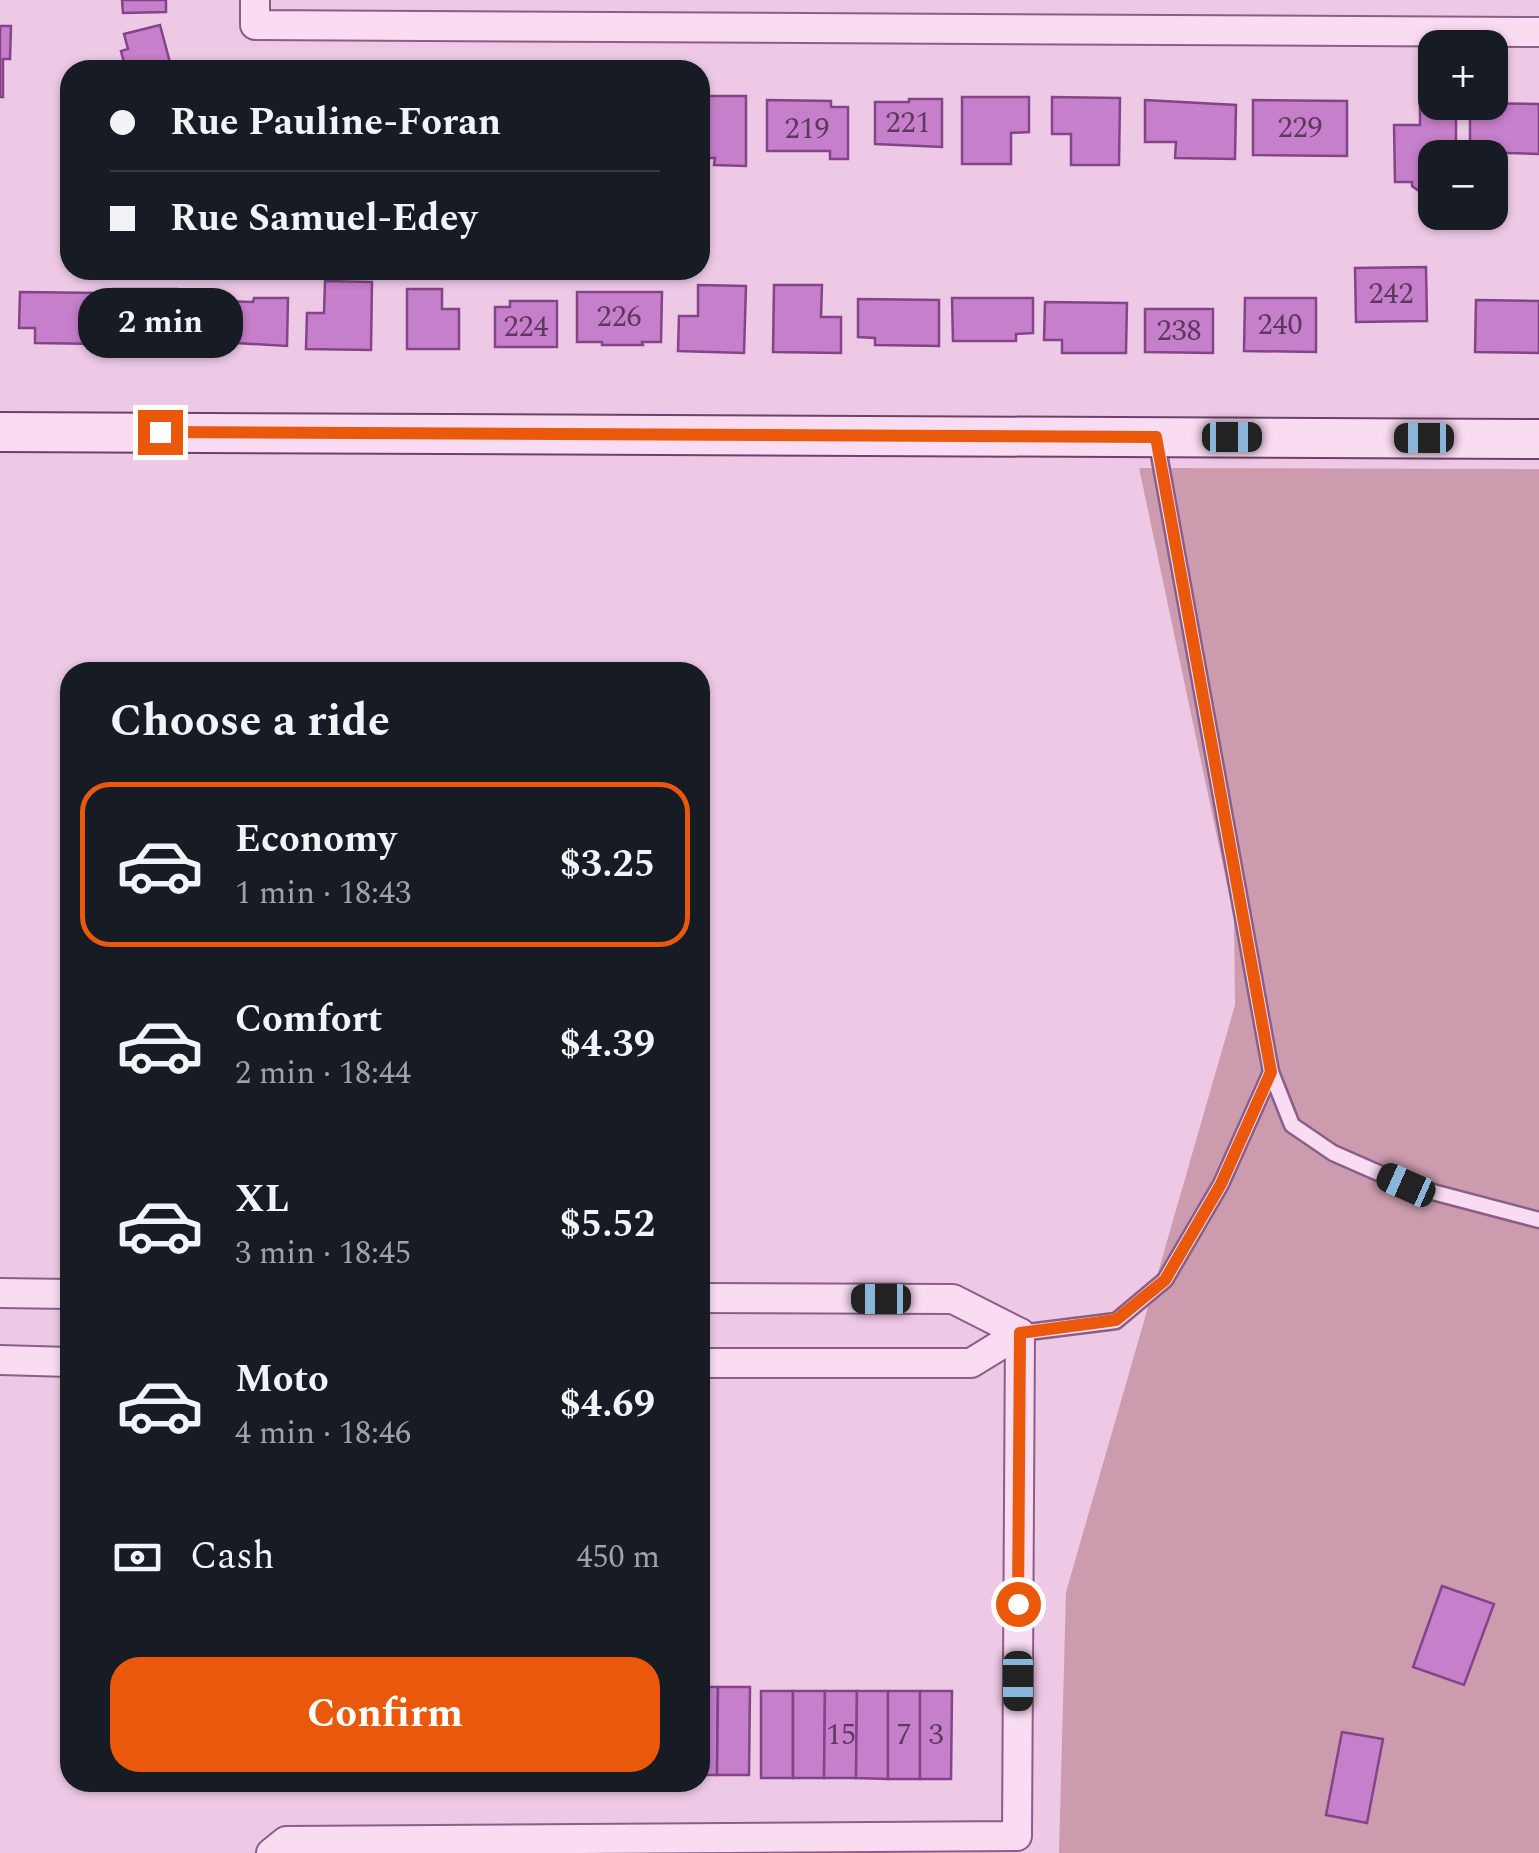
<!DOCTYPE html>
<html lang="en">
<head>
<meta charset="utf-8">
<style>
	:root { --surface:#171b24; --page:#242831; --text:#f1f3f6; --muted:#9ea1a6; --line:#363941; --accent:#ea580c }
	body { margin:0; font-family:Spectral,serif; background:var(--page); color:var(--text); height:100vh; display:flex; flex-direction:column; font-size:38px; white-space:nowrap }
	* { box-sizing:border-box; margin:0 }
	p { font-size:32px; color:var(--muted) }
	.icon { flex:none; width:55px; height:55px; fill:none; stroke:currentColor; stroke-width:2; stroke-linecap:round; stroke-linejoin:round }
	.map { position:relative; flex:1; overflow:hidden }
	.drawer { position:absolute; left:60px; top:662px; width:650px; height:1130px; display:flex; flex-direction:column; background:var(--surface); border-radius:30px; box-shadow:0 2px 8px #0004 }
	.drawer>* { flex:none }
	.top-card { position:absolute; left:60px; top:60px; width:650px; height:220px; border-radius:30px; box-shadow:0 2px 8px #0004; display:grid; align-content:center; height:220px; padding:0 50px; background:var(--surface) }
	.tools { position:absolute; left:1418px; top:30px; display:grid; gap:20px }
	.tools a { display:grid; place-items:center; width:90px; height:90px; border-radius:20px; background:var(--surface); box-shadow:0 2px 8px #0004; font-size:50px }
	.end { position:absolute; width:45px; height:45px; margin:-22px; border:12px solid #ea580c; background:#fff; box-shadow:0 0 0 5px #fff }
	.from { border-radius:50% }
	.bubble { position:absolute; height:70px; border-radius:30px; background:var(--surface); box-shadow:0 2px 8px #0004; font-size:32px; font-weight:700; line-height:70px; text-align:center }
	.car { position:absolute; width:30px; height:60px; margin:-30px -15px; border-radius:12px; box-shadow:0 0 8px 2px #0007; background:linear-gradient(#222 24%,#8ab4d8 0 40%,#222 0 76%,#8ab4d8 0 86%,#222 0) }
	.top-card b { display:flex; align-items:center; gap:35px; height:95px; font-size:38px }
	.top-card b+b { border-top:2px solid var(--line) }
	.top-card i { width:25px; height:25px; background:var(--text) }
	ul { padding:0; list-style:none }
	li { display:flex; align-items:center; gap:30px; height:165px; margin:0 20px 15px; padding:0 30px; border:5px solid transparent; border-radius:30px }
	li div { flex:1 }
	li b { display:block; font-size:38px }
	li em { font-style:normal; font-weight:700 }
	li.current { border-color:var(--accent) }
	li>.icon { width:90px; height:90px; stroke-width:1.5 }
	h2 { padding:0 50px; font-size:45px; line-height:120px }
	.pay { display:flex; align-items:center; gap:25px; height:110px; padding:0 50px; font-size:38px }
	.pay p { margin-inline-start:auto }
	.action { display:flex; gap:20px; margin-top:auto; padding:20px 50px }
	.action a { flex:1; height:115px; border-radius:30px; background:var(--accent); color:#fff; font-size:40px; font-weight:700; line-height:115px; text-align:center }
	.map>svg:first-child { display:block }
</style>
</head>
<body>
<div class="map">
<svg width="1539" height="1853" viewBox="0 0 1539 1853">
	<rect width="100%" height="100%" fill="#eec9e6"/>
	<path fill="#cc9cae" d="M1139,468l400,1v1384h-480l7,-261 169,-587 -1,-88z"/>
	<g fill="#c67fcb" stroke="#834489" stroke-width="2.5">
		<path d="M122,0h44v12l-43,1z"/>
		<path d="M160,25l12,45h-46l-5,-19 7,-2 -4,-15z"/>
		<path d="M0,26h11l-1,33h-7v38h-3z"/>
		<path d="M705,96h41v70l-32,-1 1,-7h-15v-45h5z"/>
		<path d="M962,97h67v35l-18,1v31h-49z"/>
		<path d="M1052,97l68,1 -1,67h-48v-31h-19z"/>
		<path d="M909,99h33v48l-67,-3v-42h34z"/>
		<path d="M1420,99h15v3h21v56h-21v31l-4,2h-12l-7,-5v-4h-17l-1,-57h26z"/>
		<path d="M767,100l64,1v6h17v52h-18v-8h-63z"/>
		<path d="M1145,100l91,5 -1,54 -60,-1 1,-16h-31z"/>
		<path d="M1253,100l94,1v55l-94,-1z"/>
		<path d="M1470,103l69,1v50l-69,-2z"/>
		<path d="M1426,267l1,54 -71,1 -1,-54z"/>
		<path d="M325,281l47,1 -1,68 -65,-1 1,-36h17z"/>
		<path d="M698,285l48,1 -2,67 -66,-2 1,-35h19z"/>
		<path d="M774,285h48l-1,32h20v36l-68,-1z"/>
		<rect x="113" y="289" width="64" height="45"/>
		<path d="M407,289h35v20h17v40h-52z"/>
		<path d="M20,292l81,1 -1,51 -65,-1v-15h-16z"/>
		<path d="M577,292h85l-1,50h-19l1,3h-41v-3h-25z"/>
		<path d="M254,298h34l-1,48 -67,-4v-41l33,1z"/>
		<path d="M952,298h81v35l-17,1v7h-63z"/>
		<path d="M1245,298h71v54l-72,-1z"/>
		<path d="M858,299l81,1v46l-64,-1v-7l-17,-1z"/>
		<path d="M1476,300l63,1v52l-64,-1z"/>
		<path d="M510,301h47v46h-62v-40h15z"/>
		<path d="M1045,302l82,1 -1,50h-64v-13h-18z"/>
		<path d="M1145,309h68v44l-68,-1z"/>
		<path d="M1442,1586l52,18 -30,81 -51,-18z"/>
		<path d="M700,1687h18l-1,88h-17z"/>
		<path d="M718,1687h32l-1,88h-32z"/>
		<rect x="761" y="1691" width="32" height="87"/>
		<path d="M793,1691h32l-1,87h-31z"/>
		<path d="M825,1691h32l-1,87h-32z"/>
		<path d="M857,1691h31v88l-32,-1z"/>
		<rect x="888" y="1691" width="32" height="88"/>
		<path d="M920,1691h32l-1,88h-31z"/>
		<path d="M1342,1732l41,7 -16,84 -41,-8z"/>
	</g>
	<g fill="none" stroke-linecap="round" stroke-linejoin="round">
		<defs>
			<g id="lane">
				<path d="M1156,438l115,634"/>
				<path d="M1020,1333l96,-12 49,-41 56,-96 50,-112 21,53 41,28 73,32 133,35"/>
			</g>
			<g id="street">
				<path d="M255,0v25l1284,7"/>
				<path d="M0,1293l70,1"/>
				<path d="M700,1298l253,1 67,34"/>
				<path d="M0,1360l70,2"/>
				<path d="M700,1363h271l49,-30"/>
				<path d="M271,1853l15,-12 731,-5 3,-503"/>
			</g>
			<path id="secondary" d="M0,432l1539,7"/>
		</defs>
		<use href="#lane" stroke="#8a5e88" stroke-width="19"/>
		<use href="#street" stroke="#8a5e88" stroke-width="32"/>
		<use href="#secondary" stroke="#6c416b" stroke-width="42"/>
		<use href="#lane" stroke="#f9dcf2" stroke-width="14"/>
		<use href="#street" stroke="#f9dcf2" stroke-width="28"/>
		<use href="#secondary" stroke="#f9dcf2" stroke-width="38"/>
	</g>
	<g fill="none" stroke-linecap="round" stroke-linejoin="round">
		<path stroke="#ea580c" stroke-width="12" d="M160,432l996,5 115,635 -50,112 -56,96 -49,40 -96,13 -2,271"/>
	</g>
	<g text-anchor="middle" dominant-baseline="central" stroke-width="9" stroke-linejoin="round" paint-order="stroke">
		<g font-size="30" fill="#5e385f">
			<text x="908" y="123">221</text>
			<text x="1300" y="128">229</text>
			<text x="807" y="129">219</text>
			<text x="1391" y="294">242</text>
			<text x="619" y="317">226</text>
			<text x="1280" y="325">240</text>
			<text x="526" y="327">224</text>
			<text x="1179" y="331">238</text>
			<text x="841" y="1735">15</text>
			<text x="904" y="1735">7</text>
			<text x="936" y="1735">3</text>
		</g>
	</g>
</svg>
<div class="tools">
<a>+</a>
<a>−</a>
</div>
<i class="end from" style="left:1018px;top:1604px"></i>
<i class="end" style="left:160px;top:432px"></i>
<div class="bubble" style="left:78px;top:288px;width:165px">2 min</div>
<i class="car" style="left:1232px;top:437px;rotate:90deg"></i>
<i class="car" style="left:1424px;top:438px;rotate:270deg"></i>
<i class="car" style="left:1406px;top:1185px;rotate:294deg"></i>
<i class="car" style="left:881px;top:1299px;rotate:270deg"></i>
<i class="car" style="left:1018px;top:1681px;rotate:180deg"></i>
<div class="top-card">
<b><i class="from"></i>Rue Pauline-Foran</b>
<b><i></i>Rue Samuel-Edey</b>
</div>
<section class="drawer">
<h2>Choose a ride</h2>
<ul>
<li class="current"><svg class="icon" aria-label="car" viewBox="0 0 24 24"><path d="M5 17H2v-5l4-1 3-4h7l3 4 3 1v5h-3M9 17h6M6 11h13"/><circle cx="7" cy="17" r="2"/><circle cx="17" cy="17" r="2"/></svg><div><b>Economy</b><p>1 min · 18:43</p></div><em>$3.25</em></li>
<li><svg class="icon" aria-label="car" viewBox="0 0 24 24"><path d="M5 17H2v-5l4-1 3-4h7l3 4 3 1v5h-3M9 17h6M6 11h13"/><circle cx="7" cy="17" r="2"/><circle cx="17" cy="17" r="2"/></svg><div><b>Comfort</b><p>2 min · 18:44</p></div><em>$4.39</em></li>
<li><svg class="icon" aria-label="car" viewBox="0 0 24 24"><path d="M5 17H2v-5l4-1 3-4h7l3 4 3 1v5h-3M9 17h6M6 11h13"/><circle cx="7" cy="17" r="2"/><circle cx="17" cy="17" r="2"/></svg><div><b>XL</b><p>3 min · 18:45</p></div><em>$5.52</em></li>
<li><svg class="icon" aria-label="car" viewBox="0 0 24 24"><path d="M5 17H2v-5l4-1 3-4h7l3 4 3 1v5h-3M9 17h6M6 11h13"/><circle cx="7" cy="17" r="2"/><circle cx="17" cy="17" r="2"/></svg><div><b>Moto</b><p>4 min · 18:46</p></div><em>$4.69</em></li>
</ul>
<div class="pay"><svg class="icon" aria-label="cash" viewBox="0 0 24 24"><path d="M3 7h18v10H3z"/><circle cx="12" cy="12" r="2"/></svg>Cash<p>450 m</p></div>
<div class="action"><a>Confirm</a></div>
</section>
</div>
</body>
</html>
